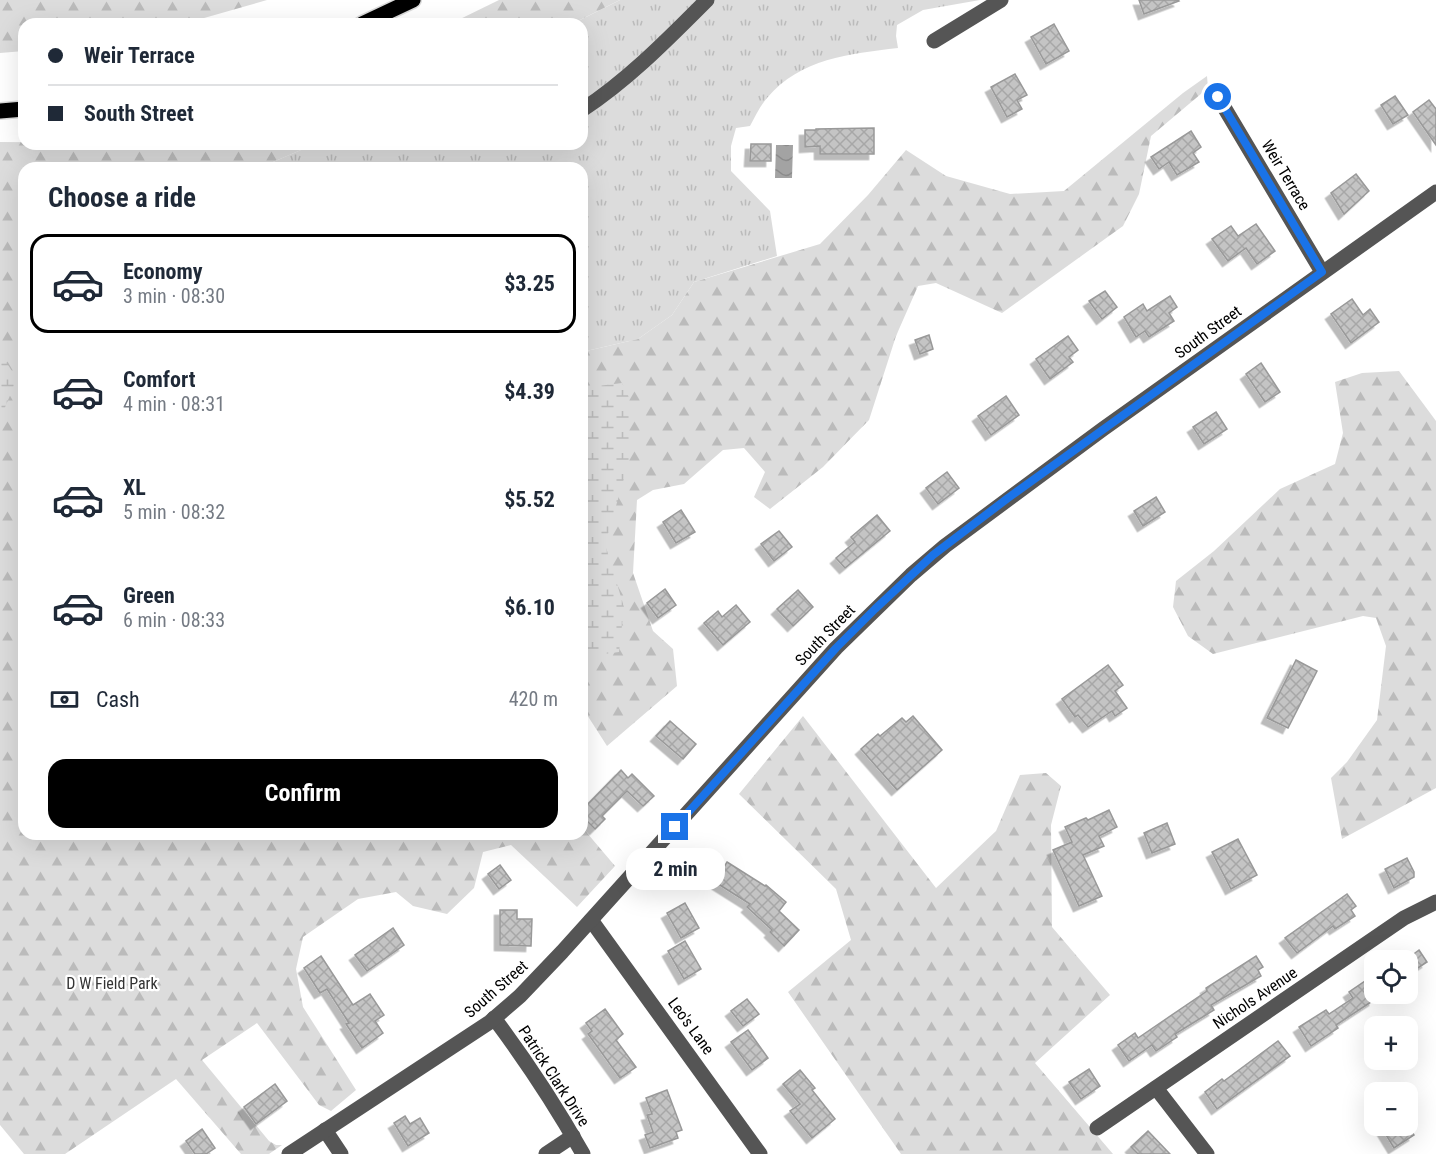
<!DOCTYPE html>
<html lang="en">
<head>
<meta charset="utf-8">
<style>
	:root { --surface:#fff; --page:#f2f2f3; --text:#1f2937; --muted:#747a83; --line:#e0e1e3; --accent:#000 }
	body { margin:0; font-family:"Roboto Condensed",sans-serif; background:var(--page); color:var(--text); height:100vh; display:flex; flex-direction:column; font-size:22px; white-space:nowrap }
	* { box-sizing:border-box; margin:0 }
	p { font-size:20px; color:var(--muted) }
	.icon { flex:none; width:33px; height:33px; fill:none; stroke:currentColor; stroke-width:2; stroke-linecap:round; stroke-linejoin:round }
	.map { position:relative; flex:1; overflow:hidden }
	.drawer { position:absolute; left:18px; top:162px; width:570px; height:678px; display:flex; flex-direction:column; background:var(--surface); border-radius:18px; box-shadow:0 6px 24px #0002 }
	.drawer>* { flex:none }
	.guide { position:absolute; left:18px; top:18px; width:570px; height:132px; border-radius:18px; box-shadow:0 6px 24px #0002; display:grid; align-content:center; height:132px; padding:0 30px; background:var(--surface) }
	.buttons { position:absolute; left:1364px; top:950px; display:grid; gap:12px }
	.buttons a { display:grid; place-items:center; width:54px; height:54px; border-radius:12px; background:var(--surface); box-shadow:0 6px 24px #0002; font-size:30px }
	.end { position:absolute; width:27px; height:27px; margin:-14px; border:8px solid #1a73e8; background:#fff; box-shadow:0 0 0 3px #fff }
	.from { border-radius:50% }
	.bubble { position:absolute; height:42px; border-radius:18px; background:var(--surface); box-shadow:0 6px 24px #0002; font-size:20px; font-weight:700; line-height:42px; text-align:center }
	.guide b { display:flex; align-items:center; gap:21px; height:57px; font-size:22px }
	.guide b+b { border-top:2px solid var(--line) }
	.guide i { width:15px; height:15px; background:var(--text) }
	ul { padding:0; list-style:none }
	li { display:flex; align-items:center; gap:18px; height:99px; margin:0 12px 9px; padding:0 18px; border:3px solid transparent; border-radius:18px }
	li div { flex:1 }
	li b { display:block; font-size:22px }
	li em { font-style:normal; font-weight:700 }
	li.selected { border-color:var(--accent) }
	li>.icon { width:54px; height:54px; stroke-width:1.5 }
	h2 { padding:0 30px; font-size:27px; line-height:72px }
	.pay { display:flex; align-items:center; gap:15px; height:66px; padding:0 30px; font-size:22px }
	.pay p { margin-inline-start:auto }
	.button { display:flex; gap:12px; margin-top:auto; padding:12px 30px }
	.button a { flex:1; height:69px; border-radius:18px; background:var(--accent); color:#fff; font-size:24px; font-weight:700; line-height:69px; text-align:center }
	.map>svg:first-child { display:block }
</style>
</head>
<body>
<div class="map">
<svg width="1436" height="1154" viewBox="0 0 1436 1154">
	<defs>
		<pattern id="grass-tufts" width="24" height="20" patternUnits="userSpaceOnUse" patternTransform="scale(1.5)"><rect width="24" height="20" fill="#dcdcdc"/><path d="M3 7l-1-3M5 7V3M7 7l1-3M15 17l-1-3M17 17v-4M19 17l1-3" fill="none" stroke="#bbb"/></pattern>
		<pattern id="forest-firs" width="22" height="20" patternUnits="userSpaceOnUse" patternTransform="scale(1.5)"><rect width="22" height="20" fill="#dcdcdc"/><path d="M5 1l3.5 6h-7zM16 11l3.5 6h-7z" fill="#bbb"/></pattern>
		<pattern id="wetland-marsh" width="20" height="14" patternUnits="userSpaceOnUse" patternTransform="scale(1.5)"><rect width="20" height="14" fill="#dcdcdc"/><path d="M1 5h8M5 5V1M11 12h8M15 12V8" fill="none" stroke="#bbb"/></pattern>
		<pattern id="water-waves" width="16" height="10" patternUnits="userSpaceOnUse" patternTransform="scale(1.5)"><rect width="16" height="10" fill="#a3a3a3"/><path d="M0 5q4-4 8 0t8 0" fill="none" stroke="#8b8b8b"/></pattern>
		<pattern id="building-cross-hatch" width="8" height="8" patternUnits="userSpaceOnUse" patternTransform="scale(1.5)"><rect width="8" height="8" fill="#c4c4c4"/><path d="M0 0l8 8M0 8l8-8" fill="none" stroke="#a7a7a7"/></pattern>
		<filter id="shadow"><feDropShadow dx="-5.5" dy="5.5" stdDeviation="0" flood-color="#0004"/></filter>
	</defs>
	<rect width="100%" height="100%" fill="#fff"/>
	<path fill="url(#grass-tufts)" d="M620,0h360l-57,10 -26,15 -1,11 2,12c-49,6 -97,10 -131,50 -7,8 -12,19 -17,28l-14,2 -5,18v25l39,40 7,45 -83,26 -22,33 -34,24 -56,13v-184h-323l56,-24h267v-120h-10z"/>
	<g fill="url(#forest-firs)">
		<path d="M0,0h267l-84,24h-159v27l-24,2z"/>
		<path d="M499,0h121l-48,24h-122z"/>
		<path d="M1207,76l1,12 -57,48 -12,58 -16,32 -121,87 -66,-30 -18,3 -22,50 -27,84 -46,47 -53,42 -16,-12 11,-25 -21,-24 -21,2 -39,34 -31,6 -16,10 -4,73 20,58 20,18 4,37 -70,60 -25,-39v-355l56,-13 34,-24 22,-33 126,-38 48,-49 38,-45 40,26 64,18 54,-3 119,-98z"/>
		<path d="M0,142l315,2 -56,24h-235v666h558v-7l33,39 -38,41 -66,-62 -28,7 -9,36 -27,26 -34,-8 -17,-14 -38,7 -55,38 -7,32 7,38 53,83 -25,21 -12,-6 -62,-82 -55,37 67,81 7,4h6l-13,9h-28l-65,-75 -111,75h-41l-24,-29z"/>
		<path d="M1399,371l37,50v367l-94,51 -11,-61 16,-16 30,-42 9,-74 -10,-28 -13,-2 -150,38 -25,-18 -15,-29 3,-26 38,-30 66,-62 55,-25 8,-31 -8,-51 27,-9z"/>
		<path d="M803,716l133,172 60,-57 24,-56 26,-2 15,13 -10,39 1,102 58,68 -75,68 78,91h-212l-113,-162 63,-52 -15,-51 -97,-95z"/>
	</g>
	<g fill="url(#wetland-marsh)">
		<path d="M0,357h3l14,22 -14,33 -3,1z"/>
		<path d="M622,383l7,14v64l-24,83 19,63 -5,45 -37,5v-269z"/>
	</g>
	<path fill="url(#water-waves)" d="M776,145h17l-1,33h-17z"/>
	<g fill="url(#building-cross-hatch)" stroke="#999" stroke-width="1.5" filter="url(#shadow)">
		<path d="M1139,0h39l1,1 -35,13z"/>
		<path d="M1054,24l15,27 -23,13 -15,-27z"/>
		<path d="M1015,74l12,21 -10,5 5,9 -15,8 -16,-30z"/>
		<path d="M1395,96l13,19 -15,9 -12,-19z"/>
		<path d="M1429,100l7,9v36l-23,-33z"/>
		<path d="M874,128v26h-54v-8l-15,1v-17h11v-1z"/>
		<path d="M1191,131l10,16 -8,6 6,9 -22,13 -8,-13 -10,7 -8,-12z"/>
		<path d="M751,144h20v17h-21z"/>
		<path d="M1356,174l13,17 -25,23 -13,-21z"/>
		<path d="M1256,224l19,27 -18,13 -11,-16 -18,13 -16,-22 19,-13 7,10z"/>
		<path d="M1105,291l12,16 -15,12 -13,-18z"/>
		<path d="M1170,296l7,11 -8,6 5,8 -25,16 -4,-6 -9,6 -12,-20 19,-13 4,7z"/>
		<path d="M1352,299l11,16 7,-6 9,13 -28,21 -20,-29z"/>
		<path d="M929,335l4,14 -13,5 -5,-14z"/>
		<path d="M1068,336l10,14 -9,7 4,5 -23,17 -14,-20z"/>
		<path d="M1261,363l19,29 -15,10 -19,-28z"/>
		<path d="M1006,396l13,19 -28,20 -13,-19z"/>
		<path d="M1216,412l11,17 -23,15 -11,-17z"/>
		<path d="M947,472l12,16 -21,16 -12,-16z"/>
		<path d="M1156,497l9,15 -22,14 -9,-15z"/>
		<path d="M681,510l14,22 -19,11 -13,-21z"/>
		<path d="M877,515l13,16 -45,37 -9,-10 19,-16 -4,-5z"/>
		<path d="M779,531l13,16 -18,14 -13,-17z"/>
		<path d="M665,589l11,16 -18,13 -11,-15z"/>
		<path d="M798,590l15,17 -20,19 -16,-17z"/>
		<path d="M736,605l14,17 -27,23 -19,-22 14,-12 4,6z"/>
		<path d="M1296,660l21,11 -29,57 -21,-10z"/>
		<path d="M1108,665l15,20 -8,6 12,17 -12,8 -3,-5 -24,16 -10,-12 -3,2 -13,-18z"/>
		<path d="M913,716l29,34 -45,40 -36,-41 17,-15 2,2 22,-18 4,4z"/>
		<path d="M670,721l26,23 -13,15 -27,-23z"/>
		<path d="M621,770l7,8 4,-4 22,22 -11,10 -16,-15 -25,25 3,3 -10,10 -13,-13v-6z"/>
		<path d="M1109,810l8,17 -18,9 5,10 -21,9 19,41 -23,10 -26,-56 19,-8 -7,-15 21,-9 2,2z"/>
		<path d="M1167,823l8,21 -23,9 -8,-20z"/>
		<path d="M1238,839l19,36 -26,14 -19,-37z"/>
		<path d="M1407,858l7,14v5l-20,11 -9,-19z"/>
		<path d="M727,862l38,24 1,-1 20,17 -7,9 20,19 -15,16 -14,-14 2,-2 -25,-23 3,-3 -35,-22z"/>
		<path d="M500,865l11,15 -12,9 -11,-15z"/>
		<path d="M1347,894l9,12 -5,4 4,6 -20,13 -2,-3 -36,27 -12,-15z"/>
		<path d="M685,903l14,25 -18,10 -14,-25z"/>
		<path d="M500,910h17v9h15l-1,27 -31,-1z"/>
		<path d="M393,928l11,17 -37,26 -12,-16z"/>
		<path d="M685,941l16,28 -17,10 -16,-28z"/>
		<path d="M1419,950l8,12 -20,13v-16z"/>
		<path d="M321,956l32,49 17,-11 14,21 -9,6 8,12 -21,15 -16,-24 3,-1 -22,-34 -7,4 -16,-25z"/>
		<path d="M1256,956l7,11 -5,3 3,6 -50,29 3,5 -39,24 2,3 -21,14 -4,-6 -23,16 -11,-16 17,-12 3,5 69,-47 -1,-3z"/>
		<path d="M1374,975v25l-38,25 2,3 -27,18 -12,-19 27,-17 3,4 24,-16 -4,-6z"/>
		<path d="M747,999l12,15 -16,12 -12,-15z"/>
		<path d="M605,1009l18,25 -7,6 20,27 -16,11 -32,-44 4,-3 -6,-8z"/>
		<path d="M748,1030l20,28 -16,12 -21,-28z"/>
		<path d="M1278,1041l12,15 -73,53 -12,-17 17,-13 2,2z"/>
		<path d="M1089,1069l11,17 -19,13 -12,-17z"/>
		<path d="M800,1070l15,18 -3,2 23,29 -23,19 -22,-27 10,-7 -17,-20z"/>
		<path d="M275,1084l12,17 -31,23 -12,-17z"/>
		<path d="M667,1090l15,40 -6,2 2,6 -28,10 -5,-13 8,-3 -6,-17 5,-1 -6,-16z"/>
		<path d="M405,1116l5,8 10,-6 9,15 -21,13 -14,-23z"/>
		<path d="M1390,1125h18l6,10 -20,13 -11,-18z"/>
		<path d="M202,1129l13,19 -9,6h-11l-9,-13z"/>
		<path d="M1148,1131l22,23h-32l-7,-7z"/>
	</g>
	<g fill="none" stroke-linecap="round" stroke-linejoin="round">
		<defs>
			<g id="major">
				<path d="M362,24l51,-24"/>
				<path d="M0,111l24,-2"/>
			</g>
		</defs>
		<use href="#major" stroke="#dbdbdb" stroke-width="18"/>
		<g stroke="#555" stroke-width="15">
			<path d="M934,41l67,-41"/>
			<path d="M1218,97l104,175"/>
			<path d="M582,110c46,-30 86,-71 125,-110"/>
			<path d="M591,920l169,234"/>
			<path d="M494,1018c33,44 62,88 89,136"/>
			<path d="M1156,1088l51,66"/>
			<path d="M1097,1128l307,-210 32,-16"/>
			<path d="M325,1130l16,24"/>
			<path d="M289,1154l201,-132 30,-26 42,-44 274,-304 75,-73 34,-29 158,-117 333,-237"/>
			<path d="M546,1154l27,-18"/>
		</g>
		<use href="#major" stroke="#000" stroke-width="15"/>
	</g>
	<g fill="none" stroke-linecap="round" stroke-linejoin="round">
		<path stroke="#1a73e8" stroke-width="8" d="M675,827l161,-179 39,-39 58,-54 75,-57 314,-226 -104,-175"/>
	</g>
	<g text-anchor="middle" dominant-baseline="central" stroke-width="4.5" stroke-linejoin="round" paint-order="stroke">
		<g font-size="16" fill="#000" stroke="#fff">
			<text transform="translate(1286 175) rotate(59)">Weir Terrace</text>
			<text transform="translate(1208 332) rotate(-36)">South Street</text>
			<text transform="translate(825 635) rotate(-46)">South Street</text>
			<text transform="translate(496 989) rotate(-41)">South Street</text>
			<text transform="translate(1255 998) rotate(-34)">Nichols Avenue</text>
			<text transform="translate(691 1026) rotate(54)">Leo's Lane</text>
			<text transform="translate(554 1076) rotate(57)">Patrick Clark Drive</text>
		</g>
		<g font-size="16" fill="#333" stroke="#fff">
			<text x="112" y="983">D W Field Park</text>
		</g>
	</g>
</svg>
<div class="buttons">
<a><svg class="icon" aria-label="locate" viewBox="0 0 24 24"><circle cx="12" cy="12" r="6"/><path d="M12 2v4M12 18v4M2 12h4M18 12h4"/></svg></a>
<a>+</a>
<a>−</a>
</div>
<i class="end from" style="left:1218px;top:97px"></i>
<i class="end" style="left:675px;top:827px"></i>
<div class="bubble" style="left:626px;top:848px;width:99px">2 min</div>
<div class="guide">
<b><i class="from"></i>Weir Terrace</b>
<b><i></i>South Street</b>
</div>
<section class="drawer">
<h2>Choose a ride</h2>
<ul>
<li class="selected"><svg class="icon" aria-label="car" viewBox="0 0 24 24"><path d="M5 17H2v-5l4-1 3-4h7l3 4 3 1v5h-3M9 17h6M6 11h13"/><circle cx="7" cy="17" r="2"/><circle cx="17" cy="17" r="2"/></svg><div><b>Economy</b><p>3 min · 08:30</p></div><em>$3.25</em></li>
<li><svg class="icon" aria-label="car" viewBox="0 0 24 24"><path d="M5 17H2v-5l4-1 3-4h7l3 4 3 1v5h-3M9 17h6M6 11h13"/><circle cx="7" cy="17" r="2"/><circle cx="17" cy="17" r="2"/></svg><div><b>Comfort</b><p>4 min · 08:31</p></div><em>$4.39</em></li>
<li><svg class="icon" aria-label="car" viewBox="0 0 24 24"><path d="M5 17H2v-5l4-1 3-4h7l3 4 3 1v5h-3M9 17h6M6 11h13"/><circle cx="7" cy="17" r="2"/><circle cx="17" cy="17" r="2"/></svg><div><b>XL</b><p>5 min · 08:32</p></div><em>$5.52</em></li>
<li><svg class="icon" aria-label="car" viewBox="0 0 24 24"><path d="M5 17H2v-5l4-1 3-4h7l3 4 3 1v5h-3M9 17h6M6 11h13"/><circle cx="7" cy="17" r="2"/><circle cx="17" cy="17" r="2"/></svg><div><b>Green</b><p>6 min · 08:33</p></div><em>$6.10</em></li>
</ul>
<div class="pay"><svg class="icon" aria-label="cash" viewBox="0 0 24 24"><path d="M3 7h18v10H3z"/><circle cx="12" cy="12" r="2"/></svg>Cash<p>420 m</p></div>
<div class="button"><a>Confirm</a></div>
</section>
</div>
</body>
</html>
